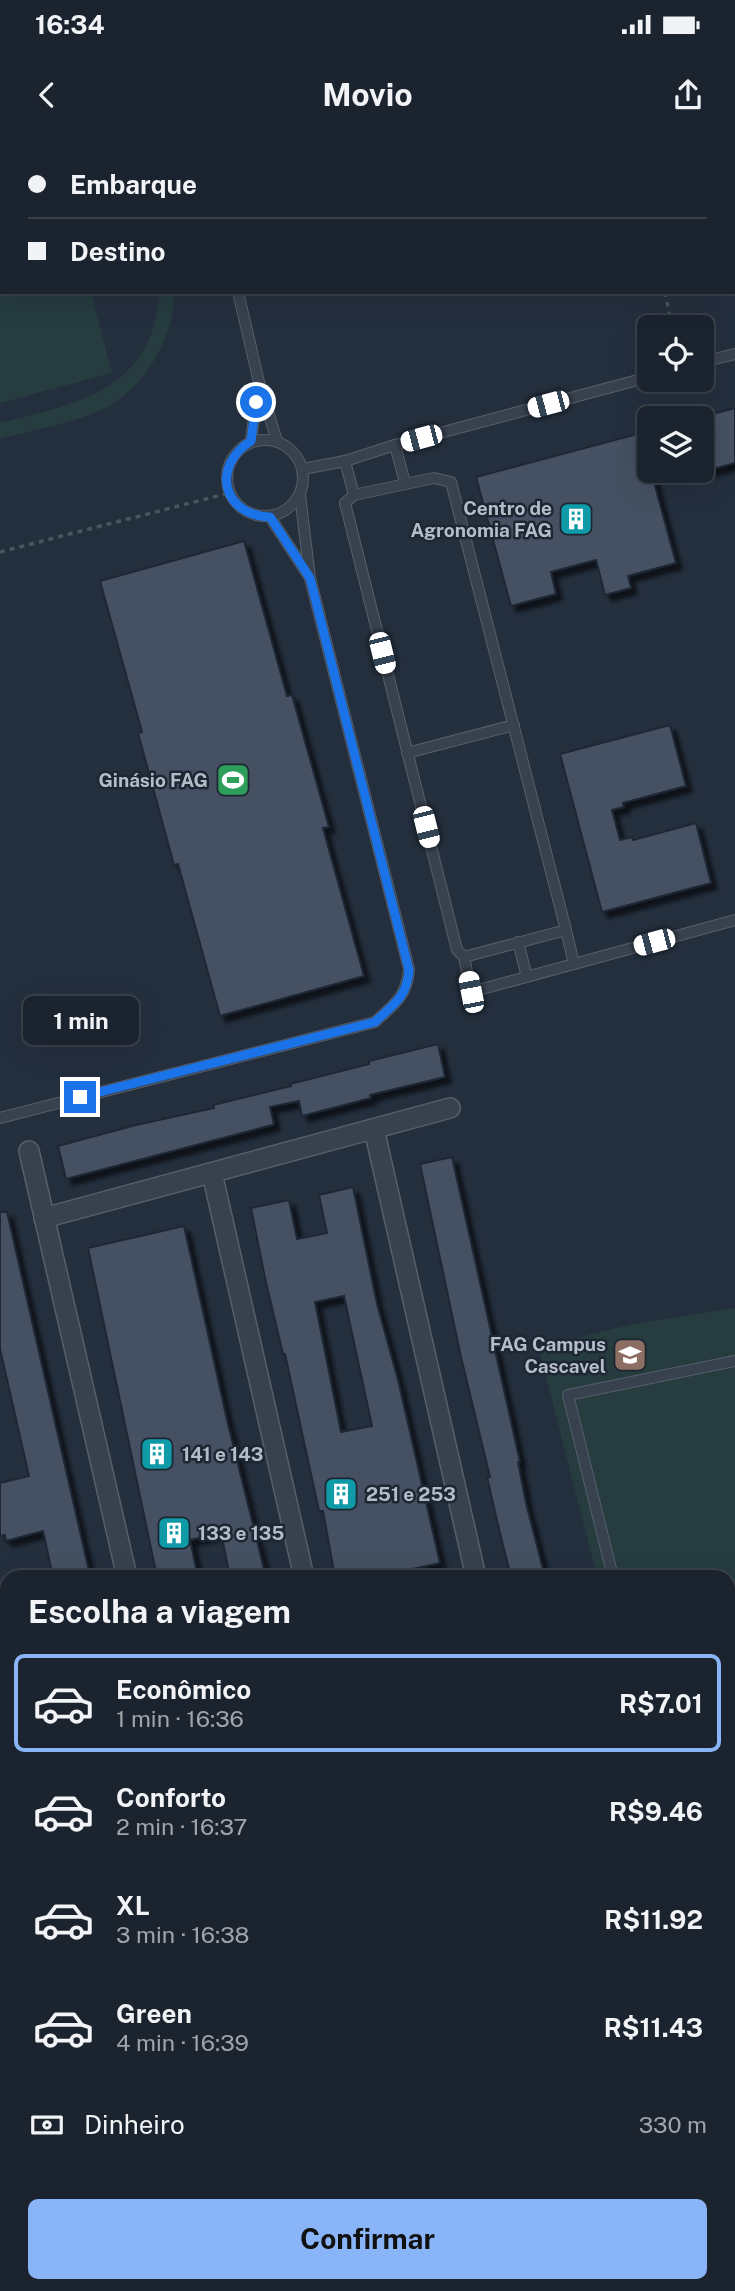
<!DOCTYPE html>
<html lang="pt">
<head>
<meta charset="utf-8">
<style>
	:root { --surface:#1b232e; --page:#242b36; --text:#f1f3f6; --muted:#a0a4aa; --line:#39404a; --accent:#8ab4f8 }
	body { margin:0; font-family:"Public Sans",sans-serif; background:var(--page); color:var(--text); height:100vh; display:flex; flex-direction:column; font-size:26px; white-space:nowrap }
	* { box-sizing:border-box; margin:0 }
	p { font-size:23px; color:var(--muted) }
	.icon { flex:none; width:38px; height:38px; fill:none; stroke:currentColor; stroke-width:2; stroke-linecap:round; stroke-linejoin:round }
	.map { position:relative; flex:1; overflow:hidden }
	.details { position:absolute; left:0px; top:1430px; width:735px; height:723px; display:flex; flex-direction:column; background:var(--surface); border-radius:21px 21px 0 0; box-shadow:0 7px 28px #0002,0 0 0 2px var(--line) }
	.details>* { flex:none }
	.guide { position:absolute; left:0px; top:0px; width:735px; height:154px; box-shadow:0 7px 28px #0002,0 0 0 2px var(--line); display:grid; align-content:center; height:154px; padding:0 28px; background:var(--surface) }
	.tools { position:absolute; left:637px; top:175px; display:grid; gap:14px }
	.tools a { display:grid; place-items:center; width:77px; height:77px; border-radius:10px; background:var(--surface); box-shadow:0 7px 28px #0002,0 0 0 2px var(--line); font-size:35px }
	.end { position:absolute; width:32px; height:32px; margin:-16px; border:9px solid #1a73e8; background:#fff; box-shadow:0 0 0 4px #fff }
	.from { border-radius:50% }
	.bubble { position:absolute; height:49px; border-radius:10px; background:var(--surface); box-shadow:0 7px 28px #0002,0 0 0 2px var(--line); font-size:23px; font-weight:700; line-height:49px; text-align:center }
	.car { position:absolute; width:21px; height:42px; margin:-21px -10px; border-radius:9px; box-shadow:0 0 5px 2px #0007; background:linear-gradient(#fff 24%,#345 0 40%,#fff 0 76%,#345 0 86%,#fff 0) }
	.guide b { display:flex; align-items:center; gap:24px; height:66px; font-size:26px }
	.guide b+b { border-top:2px solid var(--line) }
	.guide i { width:18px; height:18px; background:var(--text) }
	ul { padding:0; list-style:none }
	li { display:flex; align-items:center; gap:21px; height:98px; margin:0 14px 10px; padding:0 14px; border:4px solid transparent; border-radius:10px }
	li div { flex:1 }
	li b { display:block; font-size:26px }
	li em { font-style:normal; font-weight:700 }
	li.active { border-color:var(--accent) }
	li>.icon { width:63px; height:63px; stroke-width:1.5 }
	h2 { padding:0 28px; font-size:32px; line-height:84px }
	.pay { display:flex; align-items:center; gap:18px; height:77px; padding:0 28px; font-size:26px }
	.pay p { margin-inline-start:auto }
	.primary-button { display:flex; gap:14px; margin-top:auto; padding:14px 28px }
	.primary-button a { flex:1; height:80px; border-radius:10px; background:var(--accent); color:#111; font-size:28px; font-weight:700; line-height:80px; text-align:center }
	.status { display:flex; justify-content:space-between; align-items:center; height:49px; padding:0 35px; background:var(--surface); direction:ltr }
	.status svg { height:19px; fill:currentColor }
	header { display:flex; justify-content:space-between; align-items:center; height:91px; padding:0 28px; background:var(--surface); font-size:32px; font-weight:700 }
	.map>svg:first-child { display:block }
</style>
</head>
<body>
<div class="status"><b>16:34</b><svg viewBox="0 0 49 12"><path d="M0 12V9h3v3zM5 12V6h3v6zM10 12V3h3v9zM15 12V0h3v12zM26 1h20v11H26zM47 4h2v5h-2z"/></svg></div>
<header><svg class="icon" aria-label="back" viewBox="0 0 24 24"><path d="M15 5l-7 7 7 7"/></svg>Movio<svg class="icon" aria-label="share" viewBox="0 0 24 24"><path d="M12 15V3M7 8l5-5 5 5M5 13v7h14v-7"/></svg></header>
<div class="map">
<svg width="735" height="2151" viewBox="0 0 735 2151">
	<defs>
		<pattern id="grass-tufts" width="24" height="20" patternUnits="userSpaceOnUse" patternTransform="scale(1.75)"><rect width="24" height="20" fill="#263c3f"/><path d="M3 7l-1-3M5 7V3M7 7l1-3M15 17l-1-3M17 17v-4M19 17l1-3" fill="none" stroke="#435659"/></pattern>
		<filter id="shadow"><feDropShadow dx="6" dy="6" stdDeviation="2" flood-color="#0009"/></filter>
	</defs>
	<rect width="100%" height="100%" fill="#242f3e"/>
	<path fill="url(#grass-tufts)" d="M7,1975v53l-7,1v-49z"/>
	<g fill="#263c3f">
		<path d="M0,54h2v98h89l21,81 -112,30z"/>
		<path d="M160,152h15c-2,52 -35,105 -85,123 -29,10 -60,16 -90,24v-16c79,-20 152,-32 160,-131z"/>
		<path d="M735,1168v873l-7,-48v-556h-131l-58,-229 93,-24z"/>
	</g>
	<g fill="#455162" stroke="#1f2835" stroke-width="2" fill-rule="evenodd" filter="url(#shadow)">
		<path d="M735,268v55l-33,9v-55z"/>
		<path d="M641,293l8,38h2l25,92 -48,13 3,12 -26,7 -9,-35 -45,12 5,22 -45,12 -35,-129z"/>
		<path d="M244,401l43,155 5,-1 37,132 -6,1 41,148 -144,40 -42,-152 -4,1 -36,-132 4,-1 -42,-151z"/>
		<path d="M670,585l16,61 -63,17 1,4 -12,3 8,30 12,-3 1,3 63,-17 15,60 -109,29 -42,-158z"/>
		<path d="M438,904l7,33 -75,18 1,3 -69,18 -3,-15 -29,6 4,17 -2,1 -206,54 -8,-33 78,-21 78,-17 -1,-3 78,-19 -1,-2 79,-20v-3z"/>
		<path d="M452,1017l68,305h-2l8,41 19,74h-34l-12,-48 -12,-52h3l-29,-120 -41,-193z"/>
		<path d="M353,1047l24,117 21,76 42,183 -65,14h-40l-12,-66h-4l-34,-157h-2l-18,-76 -14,-70 38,-8 8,39 30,-6 -8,-38zM344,1156l28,130 -31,6 -26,-130z"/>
		<path d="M0,1072h7l82,359 -24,6h-12l-10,-46 -37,10 -1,-6 -5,1v-53l29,-7 -29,-127z"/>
		<path d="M184,1086l43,194 39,157h-36l-9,-44 -31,7 8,37h-41l-69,-329z"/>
	</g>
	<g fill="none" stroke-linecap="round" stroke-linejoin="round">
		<defs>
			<g id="lane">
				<path d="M204,0v2"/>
				<path d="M238,152l21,90 18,59"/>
				<path d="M702,222l33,-8"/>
				<circle cx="265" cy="338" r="38"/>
				<path d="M251,301l7,-55"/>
				<path d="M395,305l10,38"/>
				<path d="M345,321l9,34"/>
				<path d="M303,329l42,-8 50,-16 254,-68"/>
				<path d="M434,338l17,4 115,448 -102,27 -7,-7 -112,-447 9,-8z"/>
				<path d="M270,377l38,58"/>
				<path d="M407,613l107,-28"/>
				<path d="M566,790l8,34"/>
				<path d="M518,802l9,35"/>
				<path d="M464,817l7,35 264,-72"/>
				<path d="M0,978l375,-96c19,-18 32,-25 34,-53l-99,-391 -10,-83"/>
				<path d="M613,1437l-45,-182 167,-34"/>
				<path d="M728,1800l7,3"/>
			</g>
			<g id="street">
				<path d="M374,989l102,448"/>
				<path d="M29,1011l98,426"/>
				<path d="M212,1033l92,404"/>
				<path d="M44,1078l406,-110"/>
				<path d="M0,1630l7,31"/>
				<path d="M0,1831l7,-5"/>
				<path d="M0,1952l7,-5"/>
				<path d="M0,2051l7,-1"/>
				<path d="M287,2146l1,5"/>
				<path d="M638,2146l1,5"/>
				<path d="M466,2151l29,-5"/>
			</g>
		</defs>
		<use href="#lane" stroke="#565f6c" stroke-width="12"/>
		<use href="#street" stroke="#565f6c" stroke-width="22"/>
		<g stroke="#44595c" stroke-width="3.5" stroke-dasharray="5 5" stroke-linecap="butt">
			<path d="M665,152l7,35"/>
			<path d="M0,412l229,-59"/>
		</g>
		<use href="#lane" stroke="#38414e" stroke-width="10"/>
		<use href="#street" stroke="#38414e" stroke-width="19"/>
	</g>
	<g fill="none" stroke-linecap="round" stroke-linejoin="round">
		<path stroke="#1a73e8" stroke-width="9" d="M80,957l295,-75c19,-18 32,-25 34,-52l-99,-392 -40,-61c-48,-2 -59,-51 -19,-76l5,-39"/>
	</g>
	<defs>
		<symbol id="building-square" viewBox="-11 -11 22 22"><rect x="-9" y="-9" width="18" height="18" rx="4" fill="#0f9aa8" stroke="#1d2633"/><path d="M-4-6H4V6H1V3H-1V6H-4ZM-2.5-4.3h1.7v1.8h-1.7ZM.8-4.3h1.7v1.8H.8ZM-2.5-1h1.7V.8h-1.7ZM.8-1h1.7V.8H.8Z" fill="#fff"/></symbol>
		<symbol id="stadium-square" viewBox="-11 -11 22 22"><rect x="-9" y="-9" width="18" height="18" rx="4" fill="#2e9e5b" stroke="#1d2633"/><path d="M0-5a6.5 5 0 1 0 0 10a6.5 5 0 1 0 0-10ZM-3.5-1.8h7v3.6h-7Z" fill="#fff"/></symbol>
		<symbol id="university-square" viewBox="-11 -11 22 22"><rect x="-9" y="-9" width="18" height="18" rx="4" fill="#8d6e63" stroke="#1d2633"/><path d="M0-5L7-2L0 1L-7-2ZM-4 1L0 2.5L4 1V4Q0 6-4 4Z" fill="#fff"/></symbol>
	</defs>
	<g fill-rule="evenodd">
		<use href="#building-square" x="557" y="360" width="38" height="38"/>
		<use href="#stadium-square" x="214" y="621" width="38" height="38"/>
		<use href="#university-square" x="611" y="1196" width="38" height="38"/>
		<use href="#building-square" x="138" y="1295" width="38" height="38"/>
		<use href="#building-square" x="322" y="1335" width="38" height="38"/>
		<use href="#building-square" x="155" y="1374" width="38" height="38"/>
	</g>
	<g text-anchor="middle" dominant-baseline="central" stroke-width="5" stroke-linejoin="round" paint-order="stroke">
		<g font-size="19" font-weight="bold" fill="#b4bcc9" stroke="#1d2633" text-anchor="end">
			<text x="552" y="368">Centro de<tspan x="552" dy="22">Agronomia FAG</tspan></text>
			<text x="208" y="640">Ginásio FAG</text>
			<text x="606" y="1204">FAG Campus<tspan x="606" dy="22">Cascavel</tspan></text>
			<text x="182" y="1314" text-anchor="start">141 e 143</text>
			<text x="366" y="1354" text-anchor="start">251 e 253</text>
			<text x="198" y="1393" text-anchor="start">133 e 135</text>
		</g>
	</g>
</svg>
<div class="tools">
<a><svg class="icon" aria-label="locate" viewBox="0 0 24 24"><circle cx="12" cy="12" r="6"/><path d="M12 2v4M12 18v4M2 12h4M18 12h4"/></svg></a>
<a><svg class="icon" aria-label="layers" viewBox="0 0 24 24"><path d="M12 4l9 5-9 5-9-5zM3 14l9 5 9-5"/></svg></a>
</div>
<i class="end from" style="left:256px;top:262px"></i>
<i class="end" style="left:80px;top:957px"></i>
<div class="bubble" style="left:23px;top:856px;width:116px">1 min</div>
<i class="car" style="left:548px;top:264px;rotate:255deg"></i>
<i class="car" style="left:421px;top:298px;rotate:255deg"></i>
<i class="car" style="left:382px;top:513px;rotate:166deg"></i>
<i class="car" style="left:426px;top:687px;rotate:166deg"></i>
<i class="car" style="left:654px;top:802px;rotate:255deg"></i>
<i class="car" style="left:471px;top:852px;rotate:349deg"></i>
<div class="guide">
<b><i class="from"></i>Embarque</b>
<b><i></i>Destino</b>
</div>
<section class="details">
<h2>Escolha a viagem</h2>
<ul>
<li class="active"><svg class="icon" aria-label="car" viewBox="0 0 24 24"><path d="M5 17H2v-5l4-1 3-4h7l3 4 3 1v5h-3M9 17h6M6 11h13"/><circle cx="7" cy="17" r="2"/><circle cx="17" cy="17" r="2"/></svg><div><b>Econômico</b><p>1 min · 16:36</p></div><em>R$7.01</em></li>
<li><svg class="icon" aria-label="car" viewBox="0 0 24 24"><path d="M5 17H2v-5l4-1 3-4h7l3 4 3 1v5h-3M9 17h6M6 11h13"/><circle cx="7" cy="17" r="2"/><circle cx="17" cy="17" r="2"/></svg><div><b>Conforto</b><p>2 min · 16:37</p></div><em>R$9.46</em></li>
<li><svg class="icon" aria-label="car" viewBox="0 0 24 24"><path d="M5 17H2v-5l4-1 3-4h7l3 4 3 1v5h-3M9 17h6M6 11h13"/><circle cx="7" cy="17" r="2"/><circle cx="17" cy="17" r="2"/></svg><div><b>XL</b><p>3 min · 16:38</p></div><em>R$11.92</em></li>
<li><svg class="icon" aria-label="car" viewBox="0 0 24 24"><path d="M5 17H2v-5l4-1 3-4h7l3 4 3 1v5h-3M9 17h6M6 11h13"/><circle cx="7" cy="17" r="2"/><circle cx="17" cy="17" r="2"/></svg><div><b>Green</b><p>4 min · 16:39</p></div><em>R$11.43</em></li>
</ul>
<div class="pay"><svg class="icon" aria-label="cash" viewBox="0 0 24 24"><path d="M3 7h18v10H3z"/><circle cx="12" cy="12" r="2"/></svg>Dinheiro<p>330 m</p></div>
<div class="primary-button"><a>Confirmar</a></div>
</section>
</div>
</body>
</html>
